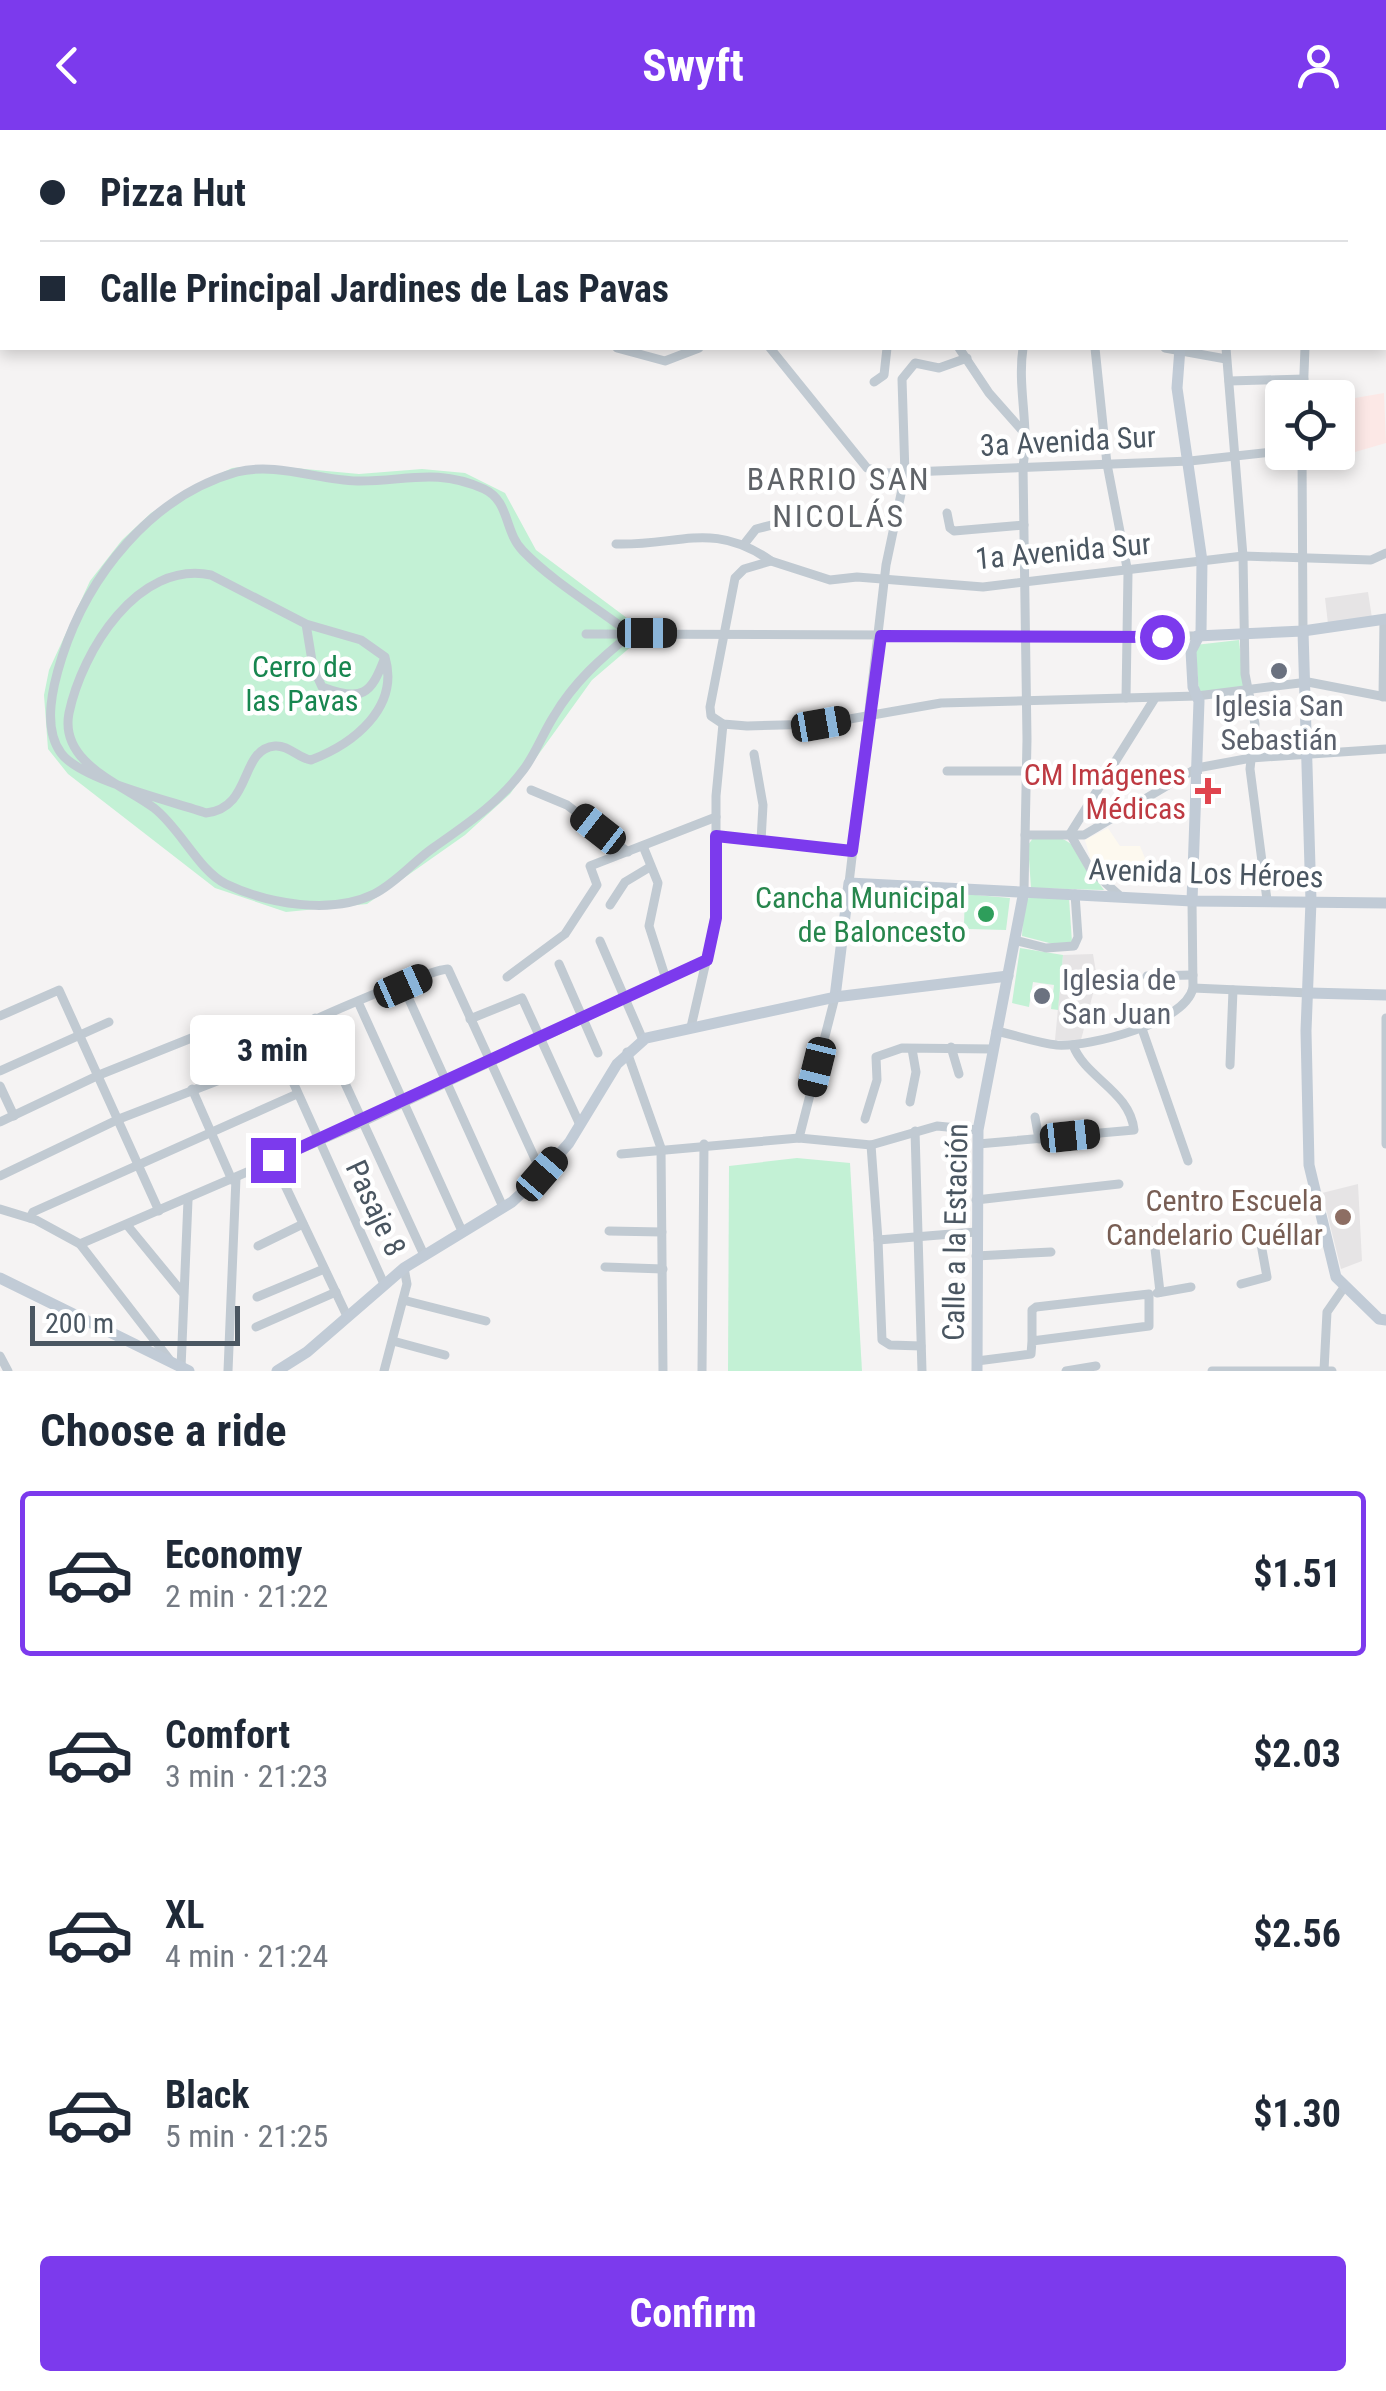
<!DOCTYPE html>
<html lang="en">
<head>
<meta charset="utf-8">
<style>
	:root { --surface:#fff; --page:#f2f2f3; --text:#1f2937; --muted:#747a83; --line:#e0e1e3; --accent:#7c3aed }
	body { margin:0; font-family:"Roboto Condensed",sans-serif; background:var(--page); color:var(--text); height:100vh; display:flex; flex-direction:column; font-size:38px; white-space:nowrap }
	* { box-sizing:border-box; margin:0 }
	p { font-size:32px; color:var(--muted) }
	.icon { flex:none; width:55px; height:55px; fill:none; stroke:currentColor; stroke-width:2; stroke-linecap:round; stroke-linejoin:round }
	.map { position:relative; height:1241px; overflow:hidden }
	.side { display:flex; flex-direction:column; background:var(--surface); flex:1 }
	.side>* { flex:none }
	.top-card { position:absolute; left:0px; top:0px; width:1388px; height:220px; box-shadow:0 5px 15px #0003; display:grid; align-content:center; height:220px; padding:0 40px; background:var(--surface) }
	.fabs { position:absolute; left:1265px; top:250px; display:grid; gap:20px }
	.fabs a { display:grid; place-items:center; width:90px; height:90px; border-radius:10px; background:var(--surface); box-shadow:0 5px 15px #0003; font-size:50px }
	.scale { position:absolute; left:30px; bottom:25px; width:210px; box-sizing:border-box; padding-left:10px; border:5px solid #4a5661; border-top:0; font-size:28px; line-height:35px; white-space:nowrap; color:#4a5661; -webkit-text-stroke:8px #fff; paint-order:stroke }
	.end { position:absolute; width:45px; height:45px; margin:-22px; border:12px solid #7c3aed; background:#fff; box-shadow:0 0 0 5px #fff }
	.from { border-radius:50% }
	.bubble { position:absolute; height:70px; border-radius:10px; background:var(--surface); box-shadow:0 5px 15px #0003; font-size:32px; font-weight:700; line-height:70px; text-align:center }
	.car { position:absolute; width:30px; height:60px; margin:-30px -15px; border-radius:12px; box-shadow:0 0 8px 2px #0007; background:linear-gradient(#222 24%,#8ab4d8 0 40%,#222 0 76%,#8ab4d8 0 86%,#222 0) }
	.top-card b { display:flex; align-items:center; gap:35px; height:95px; font-size:38px }
	.top-card b+b { border-top:2px solid var(--line) }
	.top-card i { width:25px; height:25px; background:var(--text) }
	ul { padding:0; list-style:none }
	li { display:flex; align-items:center; gap:30px; height:165px; margin:0 20px 15px; padding:0 20px; border:5px solid transparent; border-radius:10px }
	li div { flex:1 }
	li b { display:block; font-size:38px }
	li em { font-style:normal; font-weight:700 }
	li.on { border-color:var(--accent) }
	li>.icon { width:90px; height:90px; stroke-width:1.5 }
	h2 { padding:0 40px; font-size:45px; line-height:120px }
	.button { display:flex; gap:20px; margin-top:auto; padding:20px 40px }
	.button a { flex:1; height:115px; border-radius:10px; background:var(--accent); color:#fff; font-size:40px; font-weight:700; line-height:115px; text-align:center }
	header { display:flex; justify-content:space-between; align-items:center; height:130px; padding:0 40px; background:var(--accent); color:#fff; font-size:45px; font-weight:700 }
	.map>svg:first-child { display:block }
</style>
</head>
<body>
<header><svg class="icon" aria-label="back" viewBox="0 0 24 24"><path d="M15 5l-7 7 7 7"/></svg>Swyft<svg class="icon" aria-label="person" viewBox="0 0 24 24"><circle cx="12" cy="8" r="4"/><path d="M4 21q1-7 8-7t8 7"/></svg></header>
<div class="map">
<svg width="1386" height="1241" viewBox="0 0 1386 1241">
	<rect width="100%" height="100%" fill="#f5f3f3"/>
	<path fill="#fdf9ef" d="M1108,698l12,18h20l9,22 -2,10 -24,-2 -7,6 -24,-18 -7,-24z"/>
	<g fill="#e6e4e5">
		<path d="M1368,462l4,26 -44,6 -3,-26z"/>
		<path d="M1093,824l4,24 -16,62h-26l8,-85z"/>
		<path d="M1358,1054l4,77 -21,8 -19,-76z"/>
	</g>
	<path fill="#fce8e6" d="M1384,263l2,50 -72,21v-11l24,-1v-38l12,-7 -1,-8z"/>
	<g fill="#c3f1d5">
		<path d="M262,335l97,9 63,-5 43,4 40,20 31,57 111,83 -55,47 -82,114 -45,41 -98,69 -81,8 -71,-24 -147,-114 -20,-25 -4,-54 5,-25 41,-89 32,-41 29,-27 44,-27 37,-18z"/>
		<path d="M1239,510l5,48 -45,4 -4,-47z"/>
		<path d="M1036,704c43,0 45,25 68,56l-73,-2 -3,-43z"/>
		<path d="M965,764l45,4 -4,32 -37,-1 -5,-5z"/>
		<path d="M1034,766l35,2 3,44 -15,3 -35,-9 2,-36z"/>
		<path d="M1020,818l43,7 -5,55 -7,-1 3,-24 -21,-3 -4,25 -17,-4z"/>
		<path d="M797,1028l53,5 12,208h-134l1,-205z"/>
	</g>
	<g fill="none" stroke-linecap="round" stroke-linejoin="round">
		<g stroke="#c1cad2" stroke-width="9">
			<path d="M580,0l12,2"/>
			<path d="M821,0v2"/>
			<path d="M912,0v2"/>
			<path d="M924,0l6,2"/>
			<path d="M656,2v-2"/>
			<path d="M720,2v-2"/>
			<path d="M1075,2l1,-2"/>
			<path d="M1307,2v-2"/>
			<path d="M617,218l48,13 34,-13"/>
			<path d="M770,218l97,120 18,5 305,-12 92,-10"/>
			<path d="M959,218l30,45 38,43"/>
			<path d="M1023,218c-6,40 7,79 0,119l4,272 -3,152"/>
			<path d="M1095,218l12,116 21,109 -2,125"/>
			<path d="M1165,218l61,11"/>
			<path d="M1226,218l17,208 2,118 10,50 -5,45 17,131"/>
			<path d="M1229,251l75,-2"/>
			<path d="M874,252l10,-7 3,-27"/>
			<path d="M1303,268l2,-50"/>
			<path d="M1302,322l1,179"/>
			<path d="M947,383l3,15 4,3 70,-6"/>
			<path d="M745,413l11,-14 44,-11"/>
			<path d="M616,414c63,2 97,-24 155,17"/>
			<path d="M1386,423l-15,7 -128,-4 -260,31 -126,-10 -27,3 -59,-19 -27,8 -9,9 -25,129 1,9 12,8 24,2 74,-2 120,-21 256,-7 111,-14 78,15"/>
			<path d="M306,494l-95,-49c-73,-15 -129,76 -142,138 -10,51 55,72 85,95 27,21 44,62 72,76 42,20 105,31 148,10 22,-11 39,-32 59,-46 34,-24 66,-45 91,-79 12,-16 19,-36 30,-53 20,-34 47,-58 77,-82 -35,-27 -78,-52 -108,-83 -19,-19 -13,-50 -39,-62 -49,-22 -80,-7 -127,-8 -39,-1 -81,-19 -120,-9 -86,24 -149,104 -175,185 -9,28 -20,70 -1,96 19,27 111,48 145,60 47,-5 33,-64 69,-67 14,-1 23,12 36,14 42,-16 89,-52 74,-103l-24,-17 -55,-16 7,43 9,20c40,15 49,8 63,-30"/>
			<path d="M586,504l611,2"/>
			<path d="M1383,567l1,-78"/>
			<path d="M754,624l9,51 -2,36"/>
			<path d="M947,641h80"/>
			<path d="M531,660l36,15 61,47"/>
			<path d="M1070,704l85,-136"/>
			<path d="M1070,704l21,36 28,25"/>
			<path d="M1025,705h59l113,-67 54,-10 135,-9"/>
			<path d="M717,706l135,15"/>
			<path d="M643,716l15,37 -9,43 17,53"/>
			<path d="M849,753l37,-318 19,-90 -3,-96 13,-16 24,5 28,-10"/>
			<path d="M610,775l15,-23 25,-15"/>
			<path d="M1014,810l32,8 28,-2 4,-9 -3,-43"/>
			<path d="M600,811l43,99"/>
			<path d="M559,834l39,89"/>
			<path d="M1147,846l46,-1"/>
			<path d="M507,847l58,-43 32,-49 -7,-19 126,-49"/>
			<path d="M403,856l100,221"/>
			<path d="M1193,858l116,5"/>
			<path d="M359,874l103,227"/>
			<path d="M0,886l59,-26 100,221"/>
			<path d="M315,888l109,237"/>
			<path d="M1386,888v126"/>
			<path d="M470,889l52,-21 58,127"/>
			<path d="M1141,896l47,135"/>
			<path d="M691,897l25,-109v-122l7,-72"/>
			<path d="M996,901c20,4 41,12 61,14 33,2 128,-22 136,-57l-1,-87"/>
			<path d="M951,917l8,27"/>
			<path d="M627,922l34,96 2,223"/>
			<path d="M1230,935l3,-75"/>
			<path d="M0,941l109,-49"/>
			<path d="M0,956l14,30"/>
			<path d="M192,959l40,91"/>
			<path d="M910,972l6,-30 -4,-23"/>
			<path d="M1035,987l4,22"/>
			<path d="M865,989l12,-39 -1,-23 26,-9 91,1"/>
			<path d="M0,992l99,-47 130,-52"/>
			<path d="M915,1001l7,240"/>
			<path d="M799,1008l36,-141"/>
			<path d="M978,1014l156,-14c-4,-39 -49,-52 -61,-85"/>
			<path d="M871,1015l7,95 98,-8"/>
			<path d="M621,1024l178,-16 72,7 66,-19 41,4"/>
			<path d="M273,1030l74,156"/>
			<path d="M0,1046l119,-57 137,-53"/>
			<path d="M976,1070l143,-16"/>
			<path d="M0,1079l36,11 44,24 89,115"/>
			<path d="M30,1088l3,-6 264,-118"/>
			<path d="M127,1095l55,67"/>
			<path d="M609,1101l53,1"/>
			<path d="M1153,1101l7,61"/>
			<path d="M878,1110l4,100 8,5 31,1"/>
			<path d="M80,1114l283,-122 344,-162"/>
			<path d="M258,1116l45,-22"/>
			<path d="M976,1126l75,-4"/>
			<path d="M605,1137l58,2"/>
			<path d="M384,1154l-109,-242c12,-14 153,-72 173,-73l94,205"/>
			<path d="M1241,1154l26,-7 -6,-33 64,-8"/>
			<path d="M1157,1163l34,-6"/>
			<path d="M257,1167l67,-28"/>
			<path d="M403,1170l83,21"/>
			<path d="M256,1197l80,-35"/>
			<path d="M393,1211l52,14"/>
			<path d="M0,1226l8,15"/>
			<path d="M977,1231l54,-7 1,-13 117,-15v-32l-113,13 -4,3v31"/>
			<path d="M181,1238l7,-168"/>
			<path d="M1324,1240l3,-58 18,-26"/>
			<path d="M228,1241l8,-193"/>
			<path d="M384,1241l23,-87 -3,-16"/>
			<path d="M702,1241l2,-227"/>
			<path d="M1066,1241l30,-5"/>
			<path d="M1212,1241h120"/>
		</g>
		<g stroke="#c1cbd6" stroke-width="11">
			<path d="M1219,2v-2"/>
			<path d="M1180,218l-3,40 25,173 -1,71 -10,19 2,36 6,14 -7,200"/>
			<path d="M1303,501l8,270 -5,130 3,134 27,112 43,42 7,1"/>
			<path d="M1197,506l106,-5 83,-12"/>
			<path d="M1309,863l77,2"/>
			<path d="M835,867l14,-114 343,18 194,2"/>
			<path d="M0,1148l189,93"/>
			<path d="M277,1241l30,-19 97,-84 108,-66 26,-24 31,-35 48,-79 29,-26 189,-41 173,-21"/>
			<path d="M977,1241l1,-241 46,-239"/>
		</g>
	</g>
	<g fill="none" stroke-linecap="round" stroke-linejoin="round">
		<path stroke="#7c3aed" stroke-width="12" d="M273,1030l434,-200 9,-42v-82l136,15 29,-215 281,1"/>
	</g>
	<g fill="#6b7280" stroke="#fff" stroke-width="4">
		<circle cx="1279" cy="541" r="10"/>
		<circle cx="1042" cy="866" r="10"/>
	</g>
	<path fill="#e0444e" stroke="#fff" stroke-width="4" d="M1203 646h10v10h10v10h-10v10h-10v-10h-10v-10h10z"/>
	<circle fill="#2e9e5b" stroke="#fff" stroke-width="4" cx="986" cy="784" r="10"/>
	<circle fill="#8d6e63" stroke="#fff" stroke-width="4" cx="1343" cy="1087" r="10"/>
	<g text-anchor="middle" dominant-baseline="central" stroke-width="9" stroke-linejoin="round" paint-order="stroke">
		<g font-size="30" fill="#4a5661" stroke="#fff">
			<text transform="translate(1068 311) rotate(-3)">3a Avenida Sur</text>
			<text transform="translate(1063 421) rotate(-5)">1a Avenida Sur</text>
			<text transform="translate(1206 743) rotate(2)">Avenida Los Héroes</text>
			<text transform="translate(376 1078) rotate(65)">Pasaje 8</text>
			<text transform="translate(955 1102) rotate(-89)">Calle a la Estación</text>
		</g>
		<g font-size="30" fill="#17864f" stroke="#fff">
			<text x="302" y="536">Cerro de<tspan x="302" dy="34">las Pavas</tspan></text>
		</g>
		<g font-size="30" fill="#5b616d" stroke="#fff">
			<text x="1279" y="575">Iglesia San<tspan x="1279" dy="34">Sebastián</tspan></text>
			<text x="1062" y="849" text-anchor="start">Iglesia de<tspan x="1062" dy="34">San Juan</tspan></text>
		</g>
		<g font-size="30" fill="#be3a42" stroke="#fff" text-anchor="end">
			<text x="1186" y="644">CM Imágenes<tspan x="1186" dy="34">Médicas</tspan></text>
		</g>
		<g font-size="30" fill="#27864d" stroke="#fff" text-anchor="end">
			<text x="966" y="767">Cancha Municipal<tspan x="966" dy="34">de Baloncesto</tspan></text>
		</g>
		<g font-size="30" fill="#785e54" stroke="#fff" text-anchor="end">
			<text x="1323" y="1070">Centro Escuela<tspan x="1323" dy="34">Candelario Cuéllar</tspan></text>
		</g>
		<g font-size="32" letter-spacing="2.5" fill="#5f6368" stroke="#fff">
			<text x="839" y="349">BARRIO SAN<tspan x="839" dy="37">NICOLÁS</tspan></text>
		</g>
	</g>
</svg>
<div class="fabs">
<a><svg class="icon" aria-label="locate" viewBox="0 0 24 24"><circle cx="12" cy="12" r="6"/><path d="M12 2v4M12 18v4M2 12h4M18 12h4"/></svg></a>
</div>
<div class="scale">200 m</div>
<i class="end from" style="left:1162px;top:507px"></i>
<i class="end" style="left:273px;top:1030px"></i>
<div class="bubble" style="left:190px;top:885px;width:165px">3 min</div>
<i class="car" style="left:647px;top:503px;rotate:90deg"></i>
<i class="car" style="left:821px;top:594px;rotate:80deg"></i>
<i class="car" style="left:598px;top:699px;rotate:308deg"></i>
<i class="car" style="left:403px;top:856px;rotate:66deg"></i>
<i class="car" style="left:817px;top:937px;rotate:194deg"></i>
<i class="car" style="left:1070px;top:1006px;rotate:84deg"></i>
<i class="car" style="left:542px;top:1044px;rotate:41deg"></i>
<div class="top-card">
<b><i class="from"></i>Pizza Hut</b>
<b><i></i>Calle Principal Jardines de Las Pavas</b>
</div>
</div>
<section class="side">
<h2>Choose a ride</h2>
<ul>
<li class="on"><svg class="icon" aria-label="car" viewBox="0 0 24 24"><path d="M5 17H2v-5l4-1 3-4h7l3 4 3 1v5h-3M9 17h6M6 11h13"/><circle cx="7" cy="17" r="2"/><circle cx="17" cy="17" r="2"/></svg><div><b>Economy</b><p>2 min · 21:22</p></div><em>$1.51</em></li>
<li><svg class="icon" aria-label="car" viewBox="0 0 24 24"><path d="M5 17H2v-5l4-1 3-4h7l3 4 3 1v5h-3M9 17h6M6 11h13"/><circle cx="7" cy="17" r="2"/><circle cx="17" cy="17" r="2"/></svg><div><b>Comfort</b><p>3 min · 21:23</p></div><em>$2.03</em></li>
<li><svg class="icon" aria-label="car" viewBox="0 0 24 24"><path d="M5 17H2v-5l4-1 3-4h7l3 4 3 1v5h-3M9 17h6M6 11h13"/><circle cx="7" cy="17" r="2"/><circle cx="17" cy="17" r="2"/></svg><div><b>XL</b><p>4 min · 21:24</p></div><em>$2.56</em></li>
<li><svg class="icon" aria-label="car" viewBox="0 0 24 24"><path d="M5 17H2v-5l4-1 3-4h7l3 4 3 1v5h-3M9 17h6M6 11h13"/><circle cx="7" cy="17" r="2"/><circle cx="17" cy="17" r="2"/></svg><div><b>Black</b><p>5 min · 21:25</p></div><em>$1.30</em></li>
</ul>
<div class="button"><a>Confirm</a></div>
</section>
</body>
</html>
